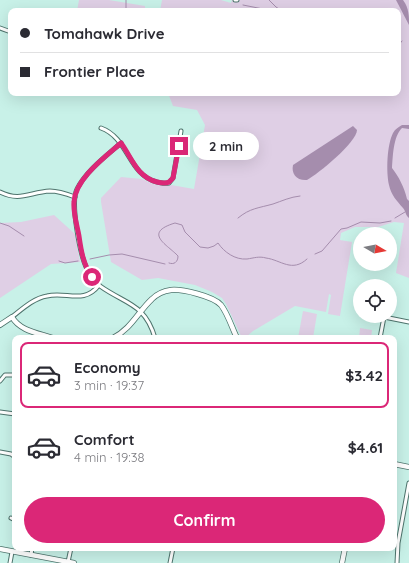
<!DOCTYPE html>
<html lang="en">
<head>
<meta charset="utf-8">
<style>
	:root { --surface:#fff; --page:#f7f7f7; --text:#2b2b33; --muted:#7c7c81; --line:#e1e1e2; --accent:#db2777 }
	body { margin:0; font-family:Quicksand,sans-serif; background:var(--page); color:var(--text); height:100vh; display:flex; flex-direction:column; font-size:15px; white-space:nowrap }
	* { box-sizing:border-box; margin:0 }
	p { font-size:13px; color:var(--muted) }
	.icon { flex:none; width:22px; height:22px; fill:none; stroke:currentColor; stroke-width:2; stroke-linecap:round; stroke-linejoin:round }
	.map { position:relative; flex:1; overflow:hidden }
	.panel { position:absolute; left:12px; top:335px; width:385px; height:216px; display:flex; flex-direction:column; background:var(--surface); border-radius:8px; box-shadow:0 4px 16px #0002 }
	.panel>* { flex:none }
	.hud { position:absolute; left:8px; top:8px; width:393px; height:88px; border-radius:8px; box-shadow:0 4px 16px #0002; display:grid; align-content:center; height:88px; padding:0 12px; background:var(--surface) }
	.needle { width:26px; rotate:100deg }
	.tools { position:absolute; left:353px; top:227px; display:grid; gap:8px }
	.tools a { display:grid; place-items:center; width:44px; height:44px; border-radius:50%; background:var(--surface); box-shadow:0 4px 16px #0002; font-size:20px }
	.end { position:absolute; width:18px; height:18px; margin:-9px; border:5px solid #db2777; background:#fff; box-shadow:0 0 0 2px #fff }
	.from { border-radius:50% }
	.bubble { position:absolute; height:28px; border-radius:14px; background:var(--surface); box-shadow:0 4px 16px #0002; font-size:13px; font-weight:700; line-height:28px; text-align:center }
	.hud b { display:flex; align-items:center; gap:14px; height:38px; font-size:15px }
	.hud b+b { border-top:1px solid var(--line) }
	.hud i { width:10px; height:10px; background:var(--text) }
	ul { padding:7px 0 0; list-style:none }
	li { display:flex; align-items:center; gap:12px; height:66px; margin:0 8px 6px; padding:0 4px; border:2px solid transparent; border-radius:8px }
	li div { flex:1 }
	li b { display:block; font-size:15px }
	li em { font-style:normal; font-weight:700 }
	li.on { border-color:var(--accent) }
	li>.icon { width:36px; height:36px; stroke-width:1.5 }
	.button { display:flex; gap:8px; margin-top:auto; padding:8px 12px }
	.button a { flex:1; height:46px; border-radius:24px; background:var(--accent); color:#fff; font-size:16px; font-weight:700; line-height:46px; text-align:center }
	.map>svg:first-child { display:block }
</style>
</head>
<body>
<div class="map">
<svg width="409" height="563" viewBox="0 0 409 563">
	<rect width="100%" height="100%" fill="#c8f1e8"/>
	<g fill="#dfcfe5">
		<path d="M79,0h30l36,6v3l15,2 2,-11h59l10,3 1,-3h177v278l-13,-5 8,-50 -10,-1 -16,5h-23l-14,6 -1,7 12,2 -12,74 -12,-2 3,-19 -2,-1 -3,18 -31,-6 -42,25 -8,7h-3l-16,-34 -4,-6 -10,-6 -17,-7 -37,-7 -16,2 -31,-18 -10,-60v-4l20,-21 21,2 11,5 10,2 8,-1 23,4 11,-64 -8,-15 -24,-4 -5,-13h230v-82h-321z"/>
		<path d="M54,215l21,19 5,28 -29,2 -51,34v-75l21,-1z"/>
		<path d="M303,311l14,3 -4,24h-15z"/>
		<path d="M360,328l12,2 -1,8h-12z"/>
	</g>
	<g fill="#a58dad">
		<path d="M396,0h7c6,8 6,16 6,25z"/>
		<path d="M402,125h7v4l-7,-1c-9,9 -9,28 -10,40 7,9 12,19 15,31l2,2v17c-4,-3 -3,-7 -6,-10 -6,-7 -12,-13 -14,-23 -3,-14 -2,-40 4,-52 2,-4 6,-6 9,-8z"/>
		<path d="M353,126l4,4c0,12 -39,44 -50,50 -10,1 -16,-6 -14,-15z"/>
	</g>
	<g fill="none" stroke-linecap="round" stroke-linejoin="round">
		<g stroke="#a58dad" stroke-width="1">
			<path d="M269,0l7,7 6,4"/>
			<path d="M243,5l30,6"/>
			<path d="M126,10v-10"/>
			<path d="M398,46l4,-5"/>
			<path d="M238,218c12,-10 21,-10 35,-14 9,-3 17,-7 27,-8"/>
			<path d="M395,218l10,-6"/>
			<path d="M0,223l9,3 15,10"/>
			<path d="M315,254l7,-3 19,-22 6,-1 14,-6 19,1 11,-2"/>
			<path d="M90,259l19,-4 13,-1 43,10"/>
			<path d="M59,261l6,2 13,-2"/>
			<path d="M169,263c5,2 9,-1 9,-7 -10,-11 -36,-23 -3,-33l7,2 3,7 15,15 8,1 6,-2 4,-3c6,9 17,17 29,16 7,-1 12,-3 19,-1 15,2 26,15 41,1"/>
		</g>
		<defs>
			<g id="street">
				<path d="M235,0h2"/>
				<path d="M0,28l11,4"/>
				<path d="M101,128c28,10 27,47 56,54 5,1 8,2 12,1l4,-5 8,-47"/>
				<path d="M121,143c-15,13 -35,28 -44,46 -7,14 3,66 10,80 3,6 8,13 13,17 25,18 45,17 55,52"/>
				<path d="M0,192c20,10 30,0 50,-1 8,0 17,3 25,6"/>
				<path d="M12,317c10,-8 22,-19 35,-21 19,-5 37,9 52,-11"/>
				<path d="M380,338l4,-21 25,5"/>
				<path d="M0,381l5,-6h10"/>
				<path d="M0,412l15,2"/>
				<path d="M0,452l11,2 4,3"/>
				<path d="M11,518l4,2"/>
				<path d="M31,555l1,-7"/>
				<path d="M68,562l3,-14"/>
				<path d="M10,563l2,-11"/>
				<path d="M170,563l3,-15"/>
				<path d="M397,563l1,-20 11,-60"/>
			</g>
			<g id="secondary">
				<path d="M0,325l12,-8c8,14 26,16 41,21"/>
				<path d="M113,338c18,-9 25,-26 39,-39 5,-5 12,-8 19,-9 11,-1 42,6 50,15 7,9 11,23 16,33"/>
				<path d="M394,464l15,3"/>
				<path d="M0,549l74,14"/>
				<path d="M342,563l3,-15"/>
			</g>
		</defs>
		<use href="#street" stroke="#4e746d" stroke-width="5"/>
		<use href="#secondary" stroke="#4e746d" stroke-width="6"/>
		<use href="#street" stroke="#fff" stroke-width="3"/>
		<use href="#secondary" stroke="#fff" stroke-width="4.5"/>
	</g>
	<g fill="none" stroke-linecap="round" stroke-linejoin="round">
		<path stroke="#db2777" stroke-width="5" d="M92,277c-9,-13 -11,-27 -13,-41 -2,-11 -6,-23 -5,-34 1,-23 31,-45 47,-59 11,15 16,34 36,39 4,1 8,2 12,0l4,-4 6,-32"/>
	</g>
</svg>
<div class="tools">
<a><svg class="needle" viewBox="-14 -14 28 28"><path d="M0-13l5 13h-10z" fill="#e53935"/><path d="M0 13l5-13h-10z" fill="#7c7c81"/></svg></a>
<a><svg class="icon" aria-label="locate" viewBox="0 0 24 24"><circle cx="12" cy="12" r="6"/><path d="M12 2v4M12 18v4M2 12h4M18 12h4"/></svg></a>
</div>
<i class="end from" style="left:92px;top:277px"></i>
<i class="end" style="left:179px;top:146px"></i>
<div class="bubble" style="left:193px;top:132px;width:66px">2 min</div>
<div class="hud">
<b><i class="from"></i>Tomahawk Drive</b>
<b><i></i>Frontier Place</b>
</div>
<section class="panel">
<ul>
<li class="on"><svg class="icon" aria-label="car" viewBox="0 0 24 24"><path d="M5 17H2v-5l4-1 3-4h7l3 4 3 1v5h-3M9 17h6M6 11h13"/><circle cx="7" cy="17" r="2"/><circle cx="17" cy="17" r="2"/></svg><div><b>Economy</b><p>3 min · 19:37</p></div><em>$3.42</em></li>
<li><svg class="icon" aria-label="car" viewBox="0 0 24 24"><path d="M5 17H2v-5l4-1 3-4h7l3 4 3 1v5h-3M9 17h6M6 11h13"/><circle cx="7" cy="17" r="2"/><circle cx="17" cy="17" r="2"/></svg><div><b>Comfort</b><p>4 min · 19:38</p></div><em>$4.61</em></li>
</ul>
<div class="button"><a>Confirm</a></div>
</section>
</div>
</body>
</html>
